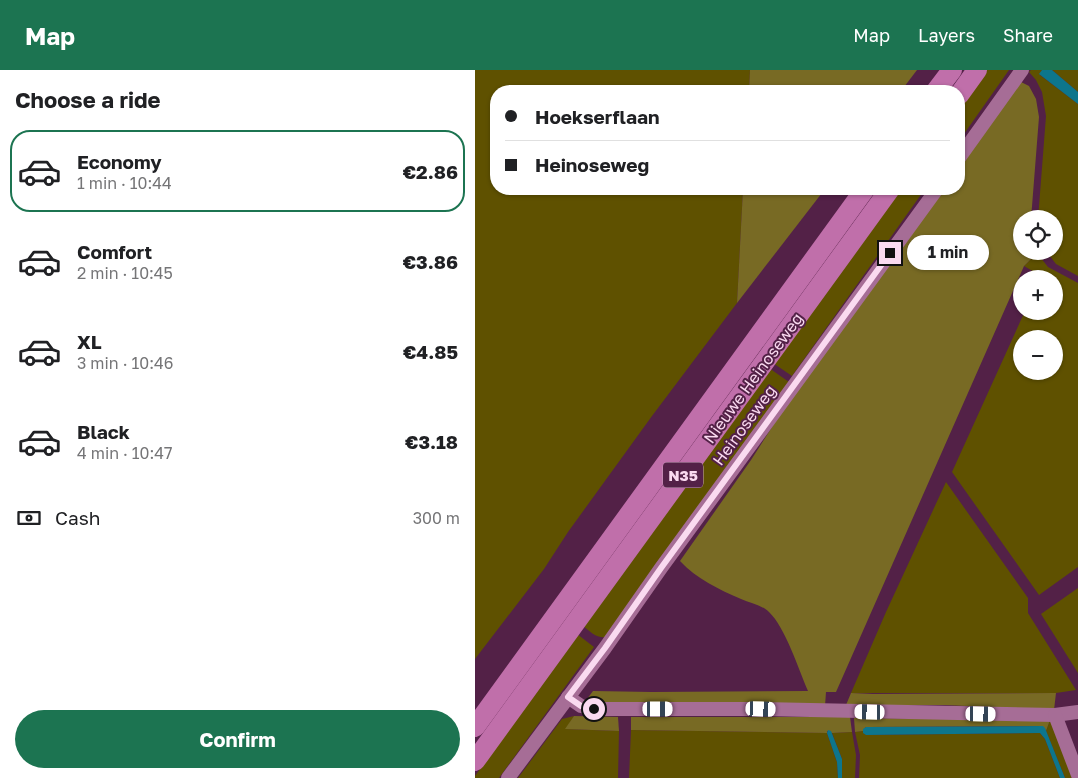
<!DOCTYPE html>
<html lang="en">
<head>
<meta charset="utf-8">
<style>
	:root { --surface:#fff; --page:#f6f6f6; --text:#202124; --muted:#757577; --line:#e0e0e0; --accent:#1c7451 }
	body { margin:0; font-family:"Golos Text",sans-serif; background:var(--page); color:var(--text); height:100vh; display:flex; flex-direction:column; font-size:19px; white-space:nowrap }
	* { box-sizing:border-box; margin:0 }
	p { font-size:16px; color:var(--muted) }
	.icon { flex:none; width:28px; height:28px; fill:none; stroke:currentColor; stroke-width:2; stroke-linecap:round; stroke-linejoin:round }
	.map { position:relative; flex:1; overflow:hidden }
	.side { display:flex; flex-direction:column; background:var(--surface); width:475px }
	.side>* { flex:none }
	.guide { position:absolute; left:15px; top:15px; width:475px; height:110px; border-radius:20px; box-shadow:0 1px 4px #0004; display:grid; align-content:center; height:110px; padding:0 15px; background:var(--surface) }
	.fabs { position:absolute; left:538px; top:140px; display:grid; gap:10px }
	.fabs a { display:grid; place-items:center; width:50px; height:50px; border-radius:50%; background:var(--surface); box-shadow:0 1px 4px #0004; font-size:25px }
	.end { position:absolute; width:22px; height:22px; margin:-11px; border:6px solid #fadaf0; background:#111; box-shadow:0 0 0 2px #111 }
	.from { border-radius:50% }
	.bubble { position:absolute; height:35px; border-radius:18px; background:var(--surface); box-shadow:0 1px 4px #0004; font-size:16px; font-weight:700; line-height:35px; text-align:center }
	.car { position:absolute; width:15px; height:30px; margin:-15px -8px; border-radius:6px; box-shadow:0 0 4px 1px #0007; background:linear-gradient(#fff 24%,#345 0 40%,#fff 0 76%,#345 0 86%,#fff 0) }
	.guide b { display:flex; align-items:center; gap:18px; height:48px; font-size:19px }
	.guide b+b { border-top:1px solid var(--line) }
	.guide i { width:12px; height:12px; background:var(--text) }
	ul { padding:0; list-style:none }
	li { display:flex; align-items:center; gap:15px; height:82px; margin:0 10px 8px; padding:0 5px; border:2px solid transparent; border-radius:20px }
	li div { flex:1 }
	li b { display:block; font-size:19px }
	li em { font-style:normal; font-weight:700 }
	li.active { border-color:var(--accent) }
	li>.icon { width:45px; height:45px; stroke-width:1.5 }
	h2 { padding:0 15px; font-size:22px; line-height:60px }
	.pay { display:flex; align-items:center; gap:12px; height:55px; padding:0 15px; font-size:19px }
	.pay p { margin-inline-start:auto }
	.action { display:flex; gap:10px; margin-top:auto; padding:10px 15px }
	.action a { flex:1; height:58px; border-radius:30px; background:var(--accent); color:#fff; font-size:20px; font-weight:700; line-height:58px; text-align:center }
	header { display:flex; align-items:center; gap:30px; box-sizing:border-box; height:70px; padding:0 25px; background:var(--accent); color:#fff }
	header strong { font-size:24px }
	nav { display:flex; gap:28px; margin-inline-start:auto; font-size:18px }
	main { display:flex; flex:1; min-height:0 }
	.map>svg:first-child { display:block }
</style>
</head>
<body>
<header>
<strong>Map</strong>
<nav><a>Map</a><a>Layers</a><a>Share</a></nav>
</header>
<main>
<section class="side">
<h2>Choose a ride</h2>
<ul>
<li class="active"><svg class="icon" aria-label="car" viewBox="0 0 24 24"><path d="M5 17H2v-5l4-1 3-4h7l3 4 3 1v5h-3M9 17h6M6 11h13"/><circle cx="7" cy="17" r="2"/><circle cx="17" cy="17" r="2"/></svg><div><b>Economy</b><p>1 min · 10:44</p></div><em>€2.86</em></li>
<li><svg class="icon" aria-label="car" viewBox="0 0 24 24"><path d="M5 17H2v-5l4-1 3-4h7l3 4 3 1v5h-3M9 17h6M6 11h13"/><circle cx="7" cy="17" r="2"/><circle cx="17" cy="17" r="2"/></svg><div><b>Comfort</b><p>2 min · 10:45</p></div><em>€3.86</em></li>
<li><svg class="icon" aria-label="car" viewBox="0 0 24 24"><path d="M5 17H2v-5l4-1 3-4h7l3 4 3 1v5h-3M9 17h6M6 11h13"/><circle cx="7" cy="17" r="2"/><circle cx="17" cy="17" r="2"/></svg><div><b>XL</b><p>3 min · 10:46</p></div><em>€4.85</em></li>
<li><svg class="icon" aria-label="car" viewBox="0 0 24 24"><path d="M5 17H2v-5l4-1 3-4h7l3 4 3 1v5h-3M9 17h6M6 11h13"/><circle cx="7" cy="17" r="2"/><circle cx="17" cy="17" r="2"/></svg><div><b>Black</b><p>4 min · 10:47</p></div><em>€3.18</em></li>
</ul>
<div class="pay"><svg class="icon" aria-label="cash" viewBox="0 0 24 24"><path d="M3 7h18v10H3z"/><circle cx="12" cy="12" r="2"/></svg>Cash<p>300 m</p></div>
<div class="action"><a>Confirm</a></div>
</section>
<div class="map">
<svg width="603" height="708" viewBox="0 0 603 708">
	<rect width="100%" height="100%" fill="#532147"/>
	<g fill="#5f5100" fill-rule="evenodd">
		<path d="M0,0h275l-1,21h-253v98h247l-6,114 -85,113 -84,116 -24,37 -69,90z"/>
		<path d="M510,0h24l-50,71v-37z"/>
		<path d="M556,0h11l-2,5 38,29v172l-22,-12 -10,-13h8v-32h-16l8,-103 -4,-24 -6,-12 -7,-8z"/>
		<path d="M577,0h26v22z"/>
		<path d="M424,119h26l-133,187 -19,-13z"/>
		<path d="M562,183l11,14 30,16v284l-39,28 -87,-123 73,-161h29v-32h-14l1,-3 -17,-10zM546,269h33v32h-33z"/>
		<path d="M294,298l20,14 -182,255c-10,2 -16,-5 -24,-11z"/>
		<path d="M471,412l82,116v15l48,77 -20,3h-205l35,-81z"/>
		<path d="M603,518v85l-37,-59z"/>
		<path d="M102,564l17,13 -95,131h-24v-2z"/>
		<path d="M99,646l-8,13 53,2 -1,47h-100l44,-59z"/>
		<path d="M575,650l25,58h-10l-19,-47z"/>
		<path d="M156,660l196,3 10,29 1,16h-209z"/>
		<path d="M388,661l3,4 174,-2 5,6 15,39h-201l1,-23 -5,-23z"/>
		<path d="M377,662l4,23 -1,23h-13v-19l-10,-26z"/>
	</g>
	<g fill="#786a24">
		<path d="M275,0h167l-16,21h-152z"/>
		<path d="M546,12l8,4 7,13 3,18 -8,102h-10v32h15l1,2 -13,13 -188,426h-10l-1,14 -241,-3 9,-12 59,1 156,-1c-9,-21 -23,-64 -39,-79 -7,-7 -19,-9 -28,-13 -23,-10 -44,-20 -61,-38l71,-101 30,-47 162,-224h16v-22z"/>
		<path d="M268,119h82l-88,114z"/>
		<path d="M376,623l22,1 183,-1 -2,17 -109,-5h-99z"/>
		<path d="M99,646l44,1 1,14 -54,-2z"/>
		<path d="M156,647h219l2,15 -20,1 -5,-2v2l-196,-3z"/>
		<path d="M379,648l196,2 -4,11 -4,-5 -176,1 -3,4 -8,1z"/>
	</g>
	<g fill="#0d768c">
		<path d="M567,0h10l26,22v12l-39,-30z"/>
		<path d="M568,656l2,2 20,50h-5l-15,-39 -5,-6 -174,2 -3,-2v-4l3,-2z"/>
		<path d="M353,660l3,1 11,28v19h-4l-1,-16 -10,-29z"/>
	</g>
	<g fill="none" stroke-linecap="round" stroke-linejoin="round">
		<g stroke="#a66d96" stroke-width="14">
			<path d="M484,88l63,-88"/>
			<path d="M93,627l13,9 13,3h167l294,6 23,-3"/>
			<path d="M580,645l23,60"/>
			<path d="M33,708l97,-130 56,-80 276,-379"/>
		</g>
		<g stroke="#c06faa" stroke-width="20">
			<path d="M461,21l16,-21"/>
			<path d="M484,25l18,-25"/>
			<path d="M0,657l390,-538"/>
			<path d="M0,691l415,-572"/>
		</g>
	</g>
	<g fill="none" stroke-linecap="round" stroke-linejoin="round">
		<path stroke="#fadaf0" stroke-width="6" d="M119,639l-13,-3 -13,-9 37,-49 56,-80 229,-315"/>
	</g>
	<g text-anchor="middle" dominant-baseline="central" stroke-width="4" stroke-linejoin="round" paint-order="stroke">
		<rect fill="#532147" stroke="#c8a2bd" stroke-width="1" x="188" y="392.5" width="40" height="25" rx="4"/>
		<g font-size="15" font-weight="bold" fill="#fadaf0">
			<text x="208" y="405">N35</text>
		</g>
		<g font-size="16" fill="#fadaf0" stroke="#532147">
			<text transform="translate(278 308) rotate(-54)">Nieuwe Heinoseweg</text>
			<text transform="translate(269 355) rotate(-54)">Heinoseweg</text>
		</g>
	</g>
</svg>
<div class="fabs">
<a><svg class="icon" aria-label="locate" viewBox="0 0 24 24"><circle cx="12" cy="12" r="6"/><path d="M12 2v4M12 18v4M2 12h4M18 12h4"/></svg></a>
<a>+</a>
<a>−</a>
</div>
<i class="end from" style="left:119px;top:639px"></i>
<i class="end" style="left:415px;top:183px"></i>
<div class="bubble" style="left:432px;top:165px;width:82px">1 min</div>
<i class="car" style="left:183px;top:639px;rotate:90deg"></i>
<i class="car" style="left:286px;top:639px;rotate:92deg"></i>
<i class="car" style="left:395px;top:642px;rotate:271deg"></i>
<i class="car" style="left:506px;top:644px;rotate:91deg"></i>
<div class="guide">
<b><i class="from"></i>Hoekserflaan</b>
<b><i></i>Heinoseweg</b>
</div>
</div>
</main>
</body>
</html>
